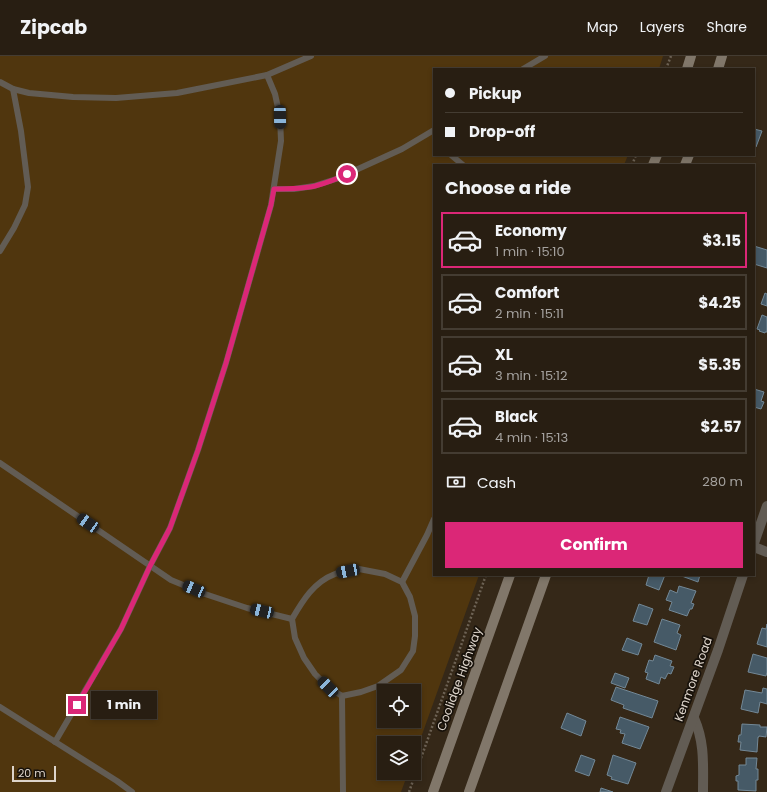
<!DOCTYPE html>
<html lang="en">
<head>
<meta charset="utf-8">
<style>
	:root { --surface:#281e12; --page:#30271b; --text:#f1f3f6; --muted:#a5a29f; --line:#443c32; --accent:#db2777 }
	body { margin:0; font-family:Poppins,sans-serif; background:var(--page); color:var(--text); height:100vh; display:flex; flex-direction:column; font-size:15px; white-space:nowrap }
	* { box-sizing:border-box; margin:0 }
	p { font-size:13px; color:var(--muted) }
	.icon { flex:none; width:22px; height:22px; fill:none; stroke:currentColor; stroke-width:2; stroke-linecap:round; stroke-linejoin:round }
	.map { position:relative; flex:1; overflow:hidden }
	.drawer { position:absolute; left:433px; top:108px; width:322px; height:412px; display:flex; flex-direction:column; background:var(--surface); border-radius:0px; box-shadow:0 2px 6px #0003,0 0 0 1px var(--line) }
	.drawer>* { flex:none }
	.hud { position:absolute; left:433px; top:12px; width:322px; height:88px; border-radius:0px; box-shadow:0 2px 6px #0003,0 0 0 1px var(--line); display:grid; align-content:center; height:88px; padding:0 12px; background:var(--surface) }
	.buttons { position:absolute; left:377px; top:628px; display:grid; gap:8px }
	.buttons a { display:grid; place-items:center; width:44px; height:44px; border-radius:0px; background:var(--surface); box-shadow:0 2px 6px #0003,0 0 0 1px var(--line); font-size:20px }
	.scale { position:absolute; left:12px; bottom:10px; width:44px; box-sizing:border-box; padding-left:4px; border:2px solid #ddd4ca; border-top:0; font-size:11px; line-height:14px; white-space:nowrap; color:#ddd4ca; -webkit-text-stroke:3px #18120b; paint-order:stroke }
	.end { position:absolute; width:18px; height:18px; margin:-9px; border:5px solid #db2777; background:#fff; box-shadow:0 0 0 2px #fff }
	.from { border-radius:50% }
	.bubble { position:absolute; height:28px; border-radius:0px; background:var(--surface); box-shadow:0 2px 6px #0003,0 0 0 1px var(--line); font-size:13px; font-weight:700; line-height:28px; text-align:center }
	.car { position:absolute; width:12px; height:24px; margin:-12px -6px; border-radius:5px; box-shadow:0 0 3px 1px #0007; background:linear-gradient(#222 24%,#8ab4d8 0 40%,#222 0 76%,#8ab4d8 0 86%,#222 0) }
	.hud b { display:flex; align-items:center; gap:14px; height:38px; font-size:15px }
	.hud b+b { border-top:1px solid var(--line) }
	.hud i { width:10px; height:10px; background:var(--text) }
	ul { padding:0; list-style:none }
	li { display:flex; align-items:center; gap:12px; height:56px; margin:0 8px 6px; padding:0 4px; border:2px solid var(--line); border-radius:0px }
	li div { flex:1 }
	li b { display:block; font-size:15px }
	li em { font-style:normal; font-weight:700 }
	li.selected { border-color:var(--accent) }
	li>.icon { width:36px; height:36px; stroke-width:1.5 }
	h2 { padding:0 12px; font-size:18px; line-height:48px }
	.pay { display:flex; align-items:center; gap:10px; height:44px; padding:0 12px; font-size:15px }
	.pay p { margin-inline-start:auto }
	.primary-button { display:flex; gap:8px; margin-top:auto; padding:8px 12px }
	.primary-button a { flex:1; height:46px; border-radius:0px; background:var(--accent); color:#fff; font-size:16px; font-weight:700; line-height:46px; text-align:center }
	header { display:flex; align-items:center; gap:24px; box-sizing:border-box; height:56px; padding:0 20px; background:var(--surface); border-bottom:1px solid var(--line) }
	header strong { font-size:19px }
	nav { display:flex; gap:22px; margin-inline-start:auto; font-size:14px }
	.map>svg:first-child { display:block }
</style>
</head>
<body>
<header>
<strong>Zipcab</strong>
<nav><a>Map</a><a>Layers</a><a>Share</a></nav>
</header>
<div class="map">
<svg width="767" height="736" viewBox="0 0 767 736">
	<rect width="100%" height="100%" fill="#352818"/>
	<path fill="#50360e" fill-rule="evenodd" d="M0,0h663l-4,13h-225v86h194l-4,10h-190v410h45l-65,182v-14h-30v30h24l-7,19h-401zM384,635h30v30h-30z"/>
	<g fill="#465a67" stroke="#738896">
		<path d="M754,73l8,2 -6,16 -2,-1z"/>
		<path d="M754,190l13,4v18l-13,-4z"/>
		<path d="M765,237l2,1v12l-6,-2z"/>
		<path d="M762,259l5,2v15h-2v1l-6,-2 1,-1 -3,-1z"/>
		<path d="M754,333l10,3 -3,9 3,1 -3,7 -7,-2z"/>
		<path d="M649,519h16l-6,15 -13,-5z"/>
		<path d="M679,519h21l-2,7z"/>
		<path d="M679,530l17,5 -5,12 3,1 -2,5h-2l-3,7 -18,-6 3,-8 -6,-2 4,-10 7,3z"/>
		<path d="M639,548l14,5 -6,16 -14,-4z"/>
		<path d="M662,563l18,6 -3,8 4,2 -5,15 -22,-8z"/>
		<path d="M767,568v23l-10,-3 5,-16 4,1z"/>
		<path d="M627,582l15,6 -4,11 -16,-5z"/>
		<path d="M753,598l14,4v14l-1,4 -18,-4z"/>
		<path d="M655,599l17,6 -2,5 4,1 -3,7 -3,-1 -3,6 -4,-2 -2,7 -13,-5 2,-6 -3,-1 4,-12 4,1z"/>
		<path d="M615,617l14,5 -4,10 -14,-5z"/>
		<path d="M616,631l42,14 -6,17 -29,-10 1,-3 -13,-5z"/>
		<path d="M763,632l4,1v15l-7,-2 -2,11 -17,-4 4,-19 17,3z"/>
		<path d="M567,657l19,8 -5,15 -20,-8z"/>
		<path d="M620,661l29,10 -9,22 -18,-6 3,-9 -5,-1 1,-3 -5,-1z"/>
		<path d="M742,668l18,1v2h7l-1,10 -7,-1v1h-1l-1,15 -17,-2 1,-8h-3l1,-7h2z"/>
		<path d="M581,699l14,5 -6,16 -14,-5z"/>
		<path d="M613,699l23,8 -8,21 -17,-5 1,-2 -5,-2z"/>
		<path d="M746,702h11l-1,11h2v11h-2v11l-18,-1v-9h-2v-5l3,-1v-10h7z"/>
		<path d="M601,732l12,4h-13z"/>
	</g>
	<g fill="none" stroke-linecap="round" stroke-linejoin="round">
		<g stroke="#6d6254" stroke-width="2.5" stroke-dasharray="2 2" stroke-linecap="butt">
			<path d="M666,13l5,-13"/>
			<path d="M632,109l4,-10"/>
			<path d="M409,736l77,-217"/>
		</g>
		<g stroke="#625c54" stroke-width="6">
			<path d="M523,13l22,-13"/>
			<path d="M0,26l13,7 16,4 44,4 43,1 61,-5 90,-18 44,-19"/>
			<path d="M451,99l12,10"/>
			<path d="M274,133h20l20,-3 22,-7 66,-30 32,-19"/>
			<path d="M0,195l14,-23 11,-23 3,-18 -7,-56 -8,-42"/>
			<path d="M0,407l171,117 34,14 42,14 45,11"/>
			<path d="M359,513l26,5 17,8 8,15 5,19v20l-2,15 -12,19 -23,16 -17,6 -19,4 -14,-9 -13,-13 -11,-16 -9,-20 -3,-19c11,-19 22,-37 43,-45 7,-3 16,-4 24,-5z"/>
			<path d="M402,526l25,-47 7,-16"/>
			<path d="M342,640l1,96"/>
			<path d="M0,651l117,74 15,11"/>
			<path d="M55,686l66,-113 29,-63 20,-38 28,-78 28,-87 45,-158 10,-64 -1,-24 -5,-23 -8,-19"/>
		</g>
		<g stroke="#625c54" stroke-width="10">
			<path d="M754,487l13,-37"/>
			<path d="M754,491l13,5"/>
			<path d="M694,662c11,25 9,47 9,74"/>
			<path d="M666,736l52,-142 25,-75"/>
		</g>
		<g stroke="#81776a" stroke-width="10">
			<path d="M687,13l4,-13"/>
			<path d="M718,13l4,-13"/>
			<path d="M653,109l4,-10"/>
			<path d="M685,109l4,-10"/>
			<path d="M433,736l77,-217"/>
			<path d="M469,736l77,-217"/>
		</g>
	</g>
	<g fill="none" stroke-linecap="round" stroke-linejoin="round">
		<path stroke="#db2777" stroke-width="5" d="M77,649l44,-76 29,-63 20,-38 28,-78 28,-87 45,-158 3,-16c14,0 28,0 41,-3 11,-3 22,-7 32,-12"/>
	</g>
	<g text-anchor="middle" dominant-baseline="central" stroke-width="3.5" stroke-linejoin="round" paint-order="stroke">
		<g font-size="12" fill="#ddd4ca" stroke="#18120b">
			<text transform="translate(459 623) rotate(-70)">Coolidge Highway</text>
			<text transform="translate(693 623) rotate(-70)">Kenmore Road</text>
		</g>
	</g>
</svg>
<div class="buttons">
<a><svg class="icon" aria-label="locate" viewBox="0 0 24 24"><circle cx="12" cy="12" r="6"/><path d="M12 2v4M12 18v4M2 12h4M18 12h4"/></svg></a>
<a><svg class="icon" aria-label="layers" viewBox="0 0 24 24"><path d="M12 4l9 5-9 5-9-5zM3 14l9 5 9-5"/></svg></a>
</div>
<div class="scale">20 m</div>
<i class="end from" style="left:347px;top:118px"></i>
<i class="end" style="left:77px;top:649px"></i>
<div class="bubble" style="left:91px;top:635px;width:66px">1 min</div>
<i class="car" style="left:280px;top:61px;rotate:179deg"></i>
<i class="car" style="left:88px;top:467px;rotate:304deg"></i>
<i class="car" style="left:348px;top:515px;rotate:259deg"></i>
<i class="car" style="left:194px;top:533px;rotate:293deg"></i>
<i class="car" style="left:262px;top:555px;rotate:283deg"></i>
<i class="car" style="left:328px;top:631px;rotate:316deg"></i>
<div class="hud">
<b><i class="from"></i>Pickup</b>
<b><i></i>Drop-off</b>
</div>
<section class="drawer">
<h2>Choose a ride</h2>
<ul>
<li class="selected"><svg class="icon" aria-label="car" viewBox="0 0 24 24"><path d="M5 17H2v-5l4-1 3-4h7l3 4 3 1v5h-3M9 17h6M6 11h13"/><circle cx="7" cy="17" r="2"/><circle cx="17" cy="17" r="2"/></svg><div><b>Economy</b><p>1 min · 15:10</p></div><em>$3.15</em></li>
<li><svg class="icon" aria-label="car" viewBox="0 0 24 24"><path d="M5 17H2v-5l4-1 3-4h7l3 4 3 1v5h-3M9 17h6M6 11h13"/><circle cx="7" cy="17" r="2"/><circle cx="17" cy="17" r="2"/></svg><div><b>Comfort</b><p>2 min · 15:11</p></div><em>$4.25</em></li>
<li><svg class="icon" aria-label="car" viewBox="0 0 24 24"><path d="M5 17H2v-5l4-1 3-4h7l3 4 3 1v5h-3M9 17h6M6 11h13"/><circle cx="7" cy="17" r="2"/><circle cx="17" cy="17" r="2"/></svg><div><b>XL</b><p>3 min · 15:12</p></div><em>$5.35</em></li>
<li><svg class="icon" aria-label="car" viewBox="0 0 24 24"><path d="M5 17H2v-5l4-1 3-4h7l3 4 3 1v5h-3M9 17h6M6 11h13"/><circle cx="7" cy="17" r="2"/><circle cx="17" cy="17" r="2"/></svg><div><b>Black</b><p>4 min · 15:13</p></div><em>$2.57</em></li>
</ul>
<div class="pay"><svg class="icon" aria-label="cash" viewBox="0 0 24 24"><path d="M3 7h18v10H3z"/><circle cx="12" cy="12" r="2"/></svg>Cash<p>280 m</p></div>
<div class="primary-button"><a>Confirm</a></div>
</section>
</div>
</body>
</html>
